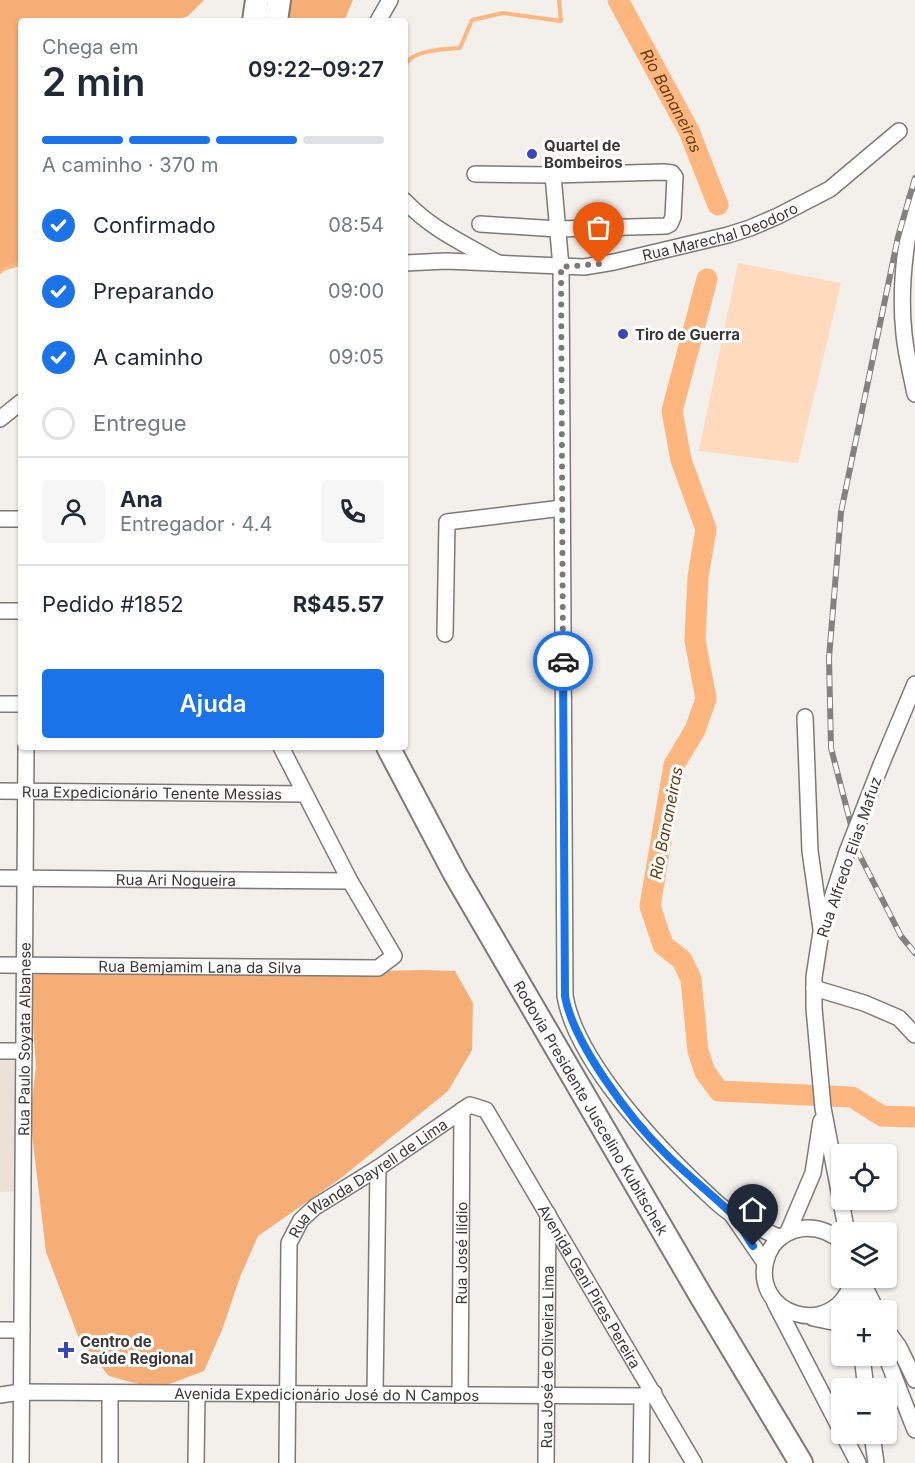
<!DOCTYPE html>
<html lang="pt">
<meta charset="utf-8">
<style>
:root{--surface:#fff;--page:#f6f6f7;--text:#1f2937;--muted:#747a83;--line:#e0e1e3;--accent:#1a73e8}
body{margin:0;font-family:Inter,sans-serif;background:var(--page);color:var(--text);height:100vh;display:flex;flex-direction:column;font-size:22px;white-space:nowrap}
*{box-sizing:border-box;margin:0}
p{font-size:20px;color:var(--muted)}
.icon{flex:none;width:33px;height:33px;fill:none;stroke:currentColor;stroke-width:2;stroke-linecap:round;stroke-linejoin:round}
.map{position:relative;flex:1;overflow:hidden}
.details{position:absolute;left:18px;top:18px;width:390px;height:732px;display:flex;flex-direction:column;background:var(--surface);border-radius:6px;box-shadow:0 2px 4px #0004}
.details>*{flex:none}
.controls{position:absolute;left:831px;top:1144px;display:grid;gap:12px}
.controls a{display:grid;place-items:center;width:66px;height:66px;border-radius:6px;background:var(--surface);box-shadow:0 2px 4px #0004;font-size:30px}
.pin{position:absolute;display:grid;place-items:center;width:51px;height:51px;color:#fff;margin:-62px -26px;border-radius:50% 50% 50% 0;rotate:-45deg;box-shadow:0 0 6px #0007}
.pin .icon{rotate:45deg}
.courier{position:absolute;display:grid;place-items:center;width:60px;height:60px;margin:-30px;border:4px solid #1a73e8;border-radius:50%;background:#fff;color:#222;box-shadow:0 2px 8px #0007}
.headline em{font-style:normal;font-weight:600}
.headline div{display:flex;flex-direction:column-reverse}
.headline{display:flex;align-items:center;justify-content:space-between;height:102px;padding:0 24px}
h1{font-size:39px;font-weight:600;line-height:45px}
.bar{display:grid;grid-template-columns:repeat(4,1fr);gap:9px 6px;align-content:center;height:72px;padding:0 24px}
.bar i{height:8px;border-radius:4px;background:var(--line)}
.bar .on{background:var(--accent)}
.bar p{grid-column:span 4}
.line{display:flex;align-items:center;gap:15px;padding:0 24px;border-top:2px solid var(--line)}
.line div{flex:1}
.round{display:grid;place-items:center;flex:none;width:63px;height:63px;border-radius:6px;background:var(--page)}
ol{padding:0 24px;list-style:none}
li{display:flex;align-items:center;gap:18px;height:66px}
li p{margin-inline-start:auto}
li .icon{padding:6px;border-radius:50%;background:var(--accent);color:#fff;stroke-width:4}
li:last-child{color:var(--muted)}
li i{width:33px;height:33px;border:3px solid var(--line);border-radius:50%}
.button{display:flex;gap:12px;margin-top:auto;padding:12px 24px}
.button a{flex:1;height:69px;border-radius:6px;background:var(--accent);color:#fff;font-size:24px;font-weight:600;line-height:69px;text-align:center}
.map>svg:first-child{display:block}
.built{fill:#ece1d8}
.green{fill:#ffdabd}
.forest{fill:#f4ae76}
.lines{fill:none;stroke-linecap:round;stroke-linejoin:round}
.stream{stroke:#fdb67e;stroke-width:4}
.river{stroke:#fdb67e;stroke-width:21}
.minor-casing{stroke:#7d7976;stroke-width:18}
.highway-casing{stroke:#7d7976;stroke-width:26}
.minor{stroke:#fff;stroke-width:15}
.highway{stroke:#fff;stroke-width:22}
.rail-casing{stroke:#84827f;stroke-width:6}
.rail{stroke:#fff;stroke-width:4;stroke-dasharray:11;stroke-linecap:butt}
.minor-bridge-casing{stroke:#7d7976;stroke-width:18;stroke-linecap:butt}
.minor-bridge{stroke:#fff;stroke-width:15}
.done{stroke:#7b7876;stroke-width:6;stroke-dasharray:0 10.8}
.route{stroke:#1a73e8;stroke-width:8}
.poi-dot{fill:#3848bb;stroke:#fff;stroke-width:2}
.labels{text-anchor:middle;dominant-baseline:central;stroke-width:6;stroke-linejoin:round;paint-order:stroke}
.poi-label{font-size:15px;font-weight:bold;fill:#3a3837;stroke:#fff;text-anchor:start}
.street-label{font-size:15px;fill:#3a3837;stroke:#fff}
.water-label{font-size:16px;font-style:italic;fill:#693c11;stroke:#fff}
</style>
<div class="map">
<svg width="915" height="1463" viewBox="0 0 915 1463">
<rect width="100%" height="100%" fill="#f3efeb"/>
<path class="built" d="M 0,1057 L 18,1057 L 19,1191 L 0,1192 Z"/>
<path class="green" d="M 738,263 L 841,283 L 798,463 L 699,451 Z"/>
<g class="forest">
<path d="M 0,0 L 204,0 L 188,16 L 172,21 L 21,21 L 21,266 L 0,270 Z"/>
<path d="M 283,0 L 353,0 L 344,21 L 282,21 Z"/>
<path d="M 73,970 L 220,974 L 425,970 L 455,971 L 473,1003 L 472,1050 L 448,1091 L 341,1178 L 258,1236 L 240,1277 L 222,1330 L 204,1371 L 156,1389 L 109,1376 L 80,1341 L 46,1252 L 30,1117 L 36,1066 L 29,975 Z"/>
</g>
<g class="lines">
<g class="stream">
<path d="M 405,70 C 406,67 406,63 408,61 C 416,50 448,49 460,48 L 472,20 L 503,13 L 561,21 L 559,0"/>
<path d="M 0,272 L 3,269 L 21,263"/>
</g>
<g class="river">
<path id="s1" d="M 618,0 L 689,131 L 718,205"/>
<path d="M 707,279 L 672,411 L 681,460 L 706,529 L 698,577 L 695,640 L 706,699 L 695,730 L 674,765 L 650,906 L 663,945 L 682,960 L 691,979 L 698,1051 L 705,1072 L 719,1091 L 852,1097 L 882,1116 L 915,1117"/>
</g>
<defs>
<g id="minor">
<path d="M 378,21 L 390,0"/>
<path d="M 475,174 L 553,175 L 664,172 L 672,173 L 675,177 L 673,217 L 670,224 L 666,226 L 558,229 L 480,224"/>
<path d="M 553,175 L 561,267 L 565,996 C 576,1060 653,1142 699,1186 C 709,1195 719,1206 730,1213 C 746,1223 764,1230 780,1238"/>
<path d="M 915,199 C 905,243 899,288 904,334 C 906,354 911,374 915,394"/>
<path d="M 405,201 C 431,229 465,244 498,263"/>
<path id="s2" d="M 405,263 L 446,261 L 584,267 L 614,262 L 728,235 L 750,228 L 778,216 L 830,189 L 899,131"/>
<path d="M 0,419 L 21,402"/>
<path d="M 0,519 L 21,519"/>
<path d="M 0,611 L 21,611"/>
<path d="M 445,634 L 447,522 L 562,508"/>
<path d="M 0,704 L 21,704"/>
<path d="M 805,717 L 810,851 L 821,929"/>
<path d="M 881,765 L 915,684"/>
<path id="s3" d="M 0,791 L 304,794"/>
<path id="s4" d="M 0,878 L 350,881"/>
<path id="s5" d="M 0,965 L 378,968 L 394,956 L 350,881 L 281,747"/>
<path d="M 814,988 L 864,1003 L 899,1018 L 915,1035"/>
<path d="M 0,1051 L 24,1051"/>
<path d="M 732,1215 L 765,1263"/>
<path d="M 788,1232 L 813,1173 L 821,1121"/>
<path d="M 847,1233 L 823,1108 L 814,1008 L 814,977 L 821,932 L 847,852"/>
<path d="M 842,1242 C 828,1230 813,1225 795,1230 C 783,1234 773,1242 768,1254 C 745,1315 837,1344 853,1278"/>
<path d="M 860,1278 L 877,1311"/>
<path d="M 854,1281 L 858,1311"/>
<path d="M 775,1303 L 842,1432"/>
<path d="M 813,1318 L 842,1324"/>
<path d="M 886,1329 L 899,1347 L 915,1380"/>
<path d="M 0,1330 L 22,1330"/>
<path d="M 862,1356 L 866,1389"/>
<path d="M 886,1356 L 915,1430"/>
<path d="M 110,1393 L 110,1463"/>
<path d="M 375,1394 L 378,1168"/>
<path id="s6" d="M 0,1395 L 21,1392 L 642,1396 L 654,1393"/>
<path id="s7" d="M 460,1395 L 462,1110"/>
<path d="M 843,1434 L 858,1463"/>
<path d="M 872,1434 L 876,1463"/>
<path id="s8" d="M 21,1463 L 26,747"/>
<path d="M 196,1463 L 197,1393"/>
<path id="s9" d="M 287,1463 L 289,1243 L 301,1220 L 315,1207 L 378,1168 L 470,1105 L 486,1110 L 694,1463"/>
<path id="s10" d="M 546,1463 L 548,1214"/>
<path d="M 641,1463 L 642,1396"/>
</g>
<g id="highway">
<path d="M 254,21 L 257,0"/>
<path d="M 276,21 L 279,0"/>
<path id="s11" d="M 388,747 L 455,874 L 701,1296 L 801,1463"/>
</g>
</defs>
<use href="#minor" class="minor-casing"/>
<use href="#highway" class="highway-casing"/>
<use href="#minor" class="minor"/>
<use href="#highway" class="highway"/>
<defs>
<path id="rail" d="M 915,178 L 898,237 L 841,512 L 829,658 L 831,748 L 858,852 L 901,936 L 915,953"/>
</defs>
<use href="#rail" class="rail-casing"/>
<use href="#rail" class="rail"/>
<defs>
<path id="minor-bridge" d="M 847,852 L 881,765"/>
</defs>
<use href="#minor-bridge" class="minor-bridge-casing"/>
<use href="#minor-bridge" class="minor-bridge"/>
</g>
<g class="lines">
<path class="done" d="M 563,661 L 561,267 L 599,264"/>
<path class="route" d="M 563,661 L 565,996 C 573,1043 631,1120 665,1153 C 686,1174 709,1192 730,1212 C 739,1222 746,1236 753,1246"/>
</g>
<g class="poi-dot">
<circle cx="532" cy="154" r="6"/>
<circle cx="623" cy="334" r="6"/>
<path d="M63 1341h6v6h6v6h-6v6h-6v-6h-6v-6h6z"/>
</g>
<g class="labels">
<g class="poi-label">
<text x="544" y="145">Quartel de<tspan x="544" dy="17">Bombeiros</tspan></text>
<text x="635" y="334">Tiro de Guerra</text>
<text x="80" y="1341">Centro de<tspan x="80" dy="17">Saúde Regional</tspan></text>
</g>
<g class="street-label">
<text stroke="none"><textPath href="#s2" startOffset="320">Rua Marechal Deodoro</textPath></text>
<text stroke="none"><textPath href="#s3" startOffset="152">Rua Expedicionário Tenente Messias</textPath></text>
<text transform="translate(849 857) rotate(-71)">Rua Alfredo Elias Mafuz</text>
<text stroke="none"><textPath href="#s4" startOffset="176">Rua Ari Nogueira</textPath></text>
<text stroke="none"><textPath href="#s5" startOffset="200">Rua Bemjamim Lana da Silva</textPath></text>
<text stroke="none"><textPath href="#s8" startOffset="424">Rua Paulo Soyata Albanese</textPath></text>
<text stroke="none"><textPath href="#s11" startOffset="414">Rodovia Presidente Juscelino Kubitschek</textPath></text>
<text stroke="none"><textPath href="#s9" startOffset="324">Rua Wanda Dayrell de Lima</textPath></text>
<text stroke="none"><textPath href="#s7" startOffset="142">Rua José Ilídio</textPath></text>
<text stroke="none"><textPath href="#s9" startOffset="672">Avenida Geni Pires Pereira</textPath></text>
<text stroke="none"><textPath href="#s10" startOffset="106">Rua José de Oliveira Lima</textPath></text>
<text stroke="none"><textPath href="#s6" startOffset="327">Avenida Expedicionário José do N Campos</textPath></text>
</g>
<g class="water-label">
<text stroke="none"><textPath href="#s1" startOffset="114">Rio Bananeiras</textPath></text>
<text transform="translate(666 823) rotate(-79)">Rio Bananeiras</text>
</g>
</g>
</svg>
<div class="controls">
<a><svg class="icon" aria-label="locate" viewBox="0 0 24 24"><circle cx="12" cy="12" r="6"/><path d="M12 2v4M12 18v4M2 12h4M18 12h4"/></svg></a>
<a><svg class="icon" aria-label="layers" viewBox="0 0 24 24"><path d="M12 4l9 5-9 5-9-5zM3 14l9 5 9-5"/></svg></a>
<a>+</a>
<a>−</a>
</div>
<div class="pin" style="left:599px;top:264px;background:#ea580c"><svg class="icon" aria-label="bag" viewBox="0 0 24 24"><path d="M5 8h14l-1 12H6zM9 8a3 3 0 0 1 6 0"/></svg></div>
<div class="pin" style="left:753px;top:1246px;background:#1f2937"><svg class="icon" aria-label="home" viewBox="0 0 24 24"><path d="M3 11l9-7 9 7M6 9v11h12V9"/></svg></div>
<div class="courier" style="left:563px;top:661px"><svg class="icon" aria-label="car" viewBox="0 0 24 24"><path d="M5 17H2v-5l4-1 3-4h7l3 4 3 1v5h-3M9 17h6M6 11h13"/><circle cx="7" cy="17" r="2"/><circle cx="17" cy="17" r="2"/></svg></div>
<section class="details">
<div class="headline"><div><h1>2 min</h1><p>Chega em</p></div><em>09:22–09:27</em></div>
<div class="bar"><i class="on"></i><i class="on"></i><i class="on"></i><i></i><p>A caminho · 370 m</p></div>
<ol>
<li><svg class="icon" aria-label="check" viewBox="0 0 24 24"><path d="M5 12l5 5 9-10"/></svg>Confirmado<p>08:54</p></li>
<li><svg class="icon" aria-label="check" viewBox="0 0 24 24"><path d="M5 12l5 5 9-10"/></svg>Preparando<p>09:00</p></li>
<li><svg class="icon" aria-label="check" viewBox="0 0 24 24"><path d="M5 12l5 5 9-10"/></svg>A caminho<p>09:05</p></li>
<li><i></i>Entregue</li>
</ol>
<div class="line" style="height:108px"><a class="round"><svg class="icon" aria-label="person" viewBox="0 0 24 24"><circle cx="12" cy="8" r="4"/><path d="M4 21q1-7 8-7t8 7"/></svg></a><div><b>Ana</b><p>Entregador · 4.4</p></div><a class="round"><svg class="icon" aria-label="phone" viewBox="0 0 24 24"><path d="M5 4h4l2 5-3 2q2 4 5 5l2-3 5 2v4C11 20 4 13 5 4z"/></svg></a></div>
<div class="line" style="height:78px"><div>Pedido #1852</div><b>R$45.57</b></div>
<div class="button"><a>Ajuda</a></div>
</section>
</div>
